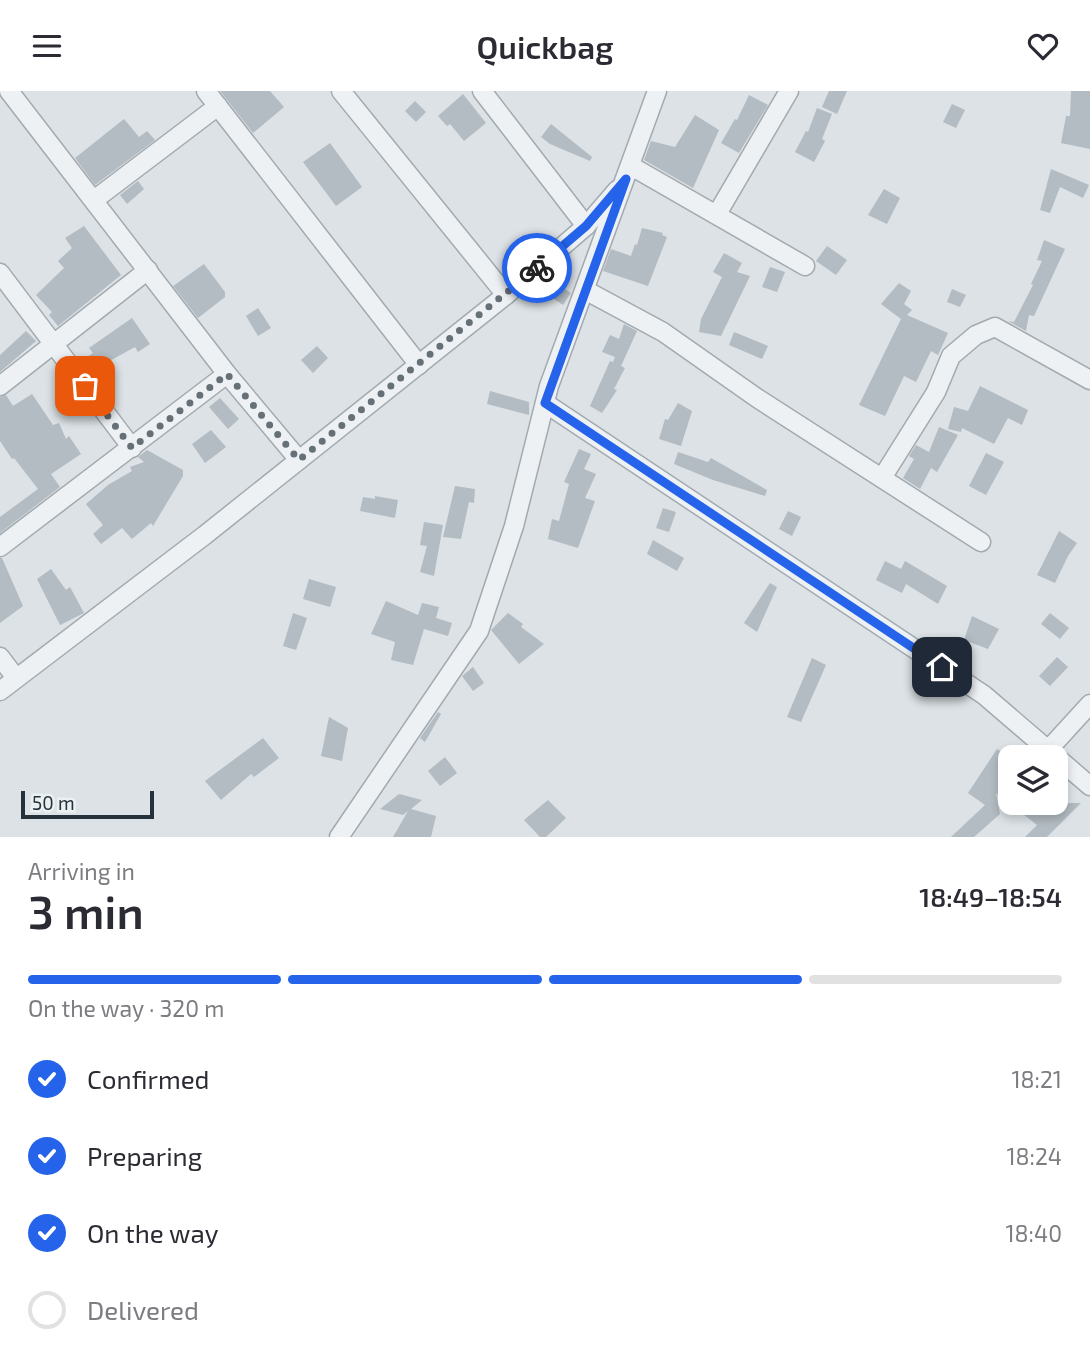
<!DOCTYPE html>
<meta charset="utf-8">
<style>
:root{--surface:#fff;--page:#f7f7f7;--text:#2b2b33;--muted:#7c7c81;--line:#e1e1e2;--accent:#2563eb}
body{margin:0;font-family:"Exo 2",sans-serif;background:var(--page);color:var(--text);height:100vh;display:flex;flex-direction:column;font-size:26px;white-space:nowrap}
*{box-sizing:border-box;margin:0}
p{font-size:23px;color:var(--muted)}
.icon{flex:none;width:38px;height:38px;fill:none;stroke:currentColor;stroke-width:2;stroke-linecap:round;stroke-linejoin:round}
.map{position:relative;height:746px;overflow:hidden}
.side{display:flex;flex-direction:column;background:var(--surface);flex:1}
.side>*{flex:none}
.tools{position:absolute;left:998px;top:654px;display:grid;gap:14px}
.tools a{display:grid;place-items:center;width:70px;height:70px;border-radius:14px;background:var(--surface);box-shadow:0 4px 10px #0003;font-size:35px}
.scale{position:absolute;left:21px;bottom:18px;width:133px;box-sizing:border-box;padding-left:7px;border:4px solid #26323b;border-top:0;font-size:19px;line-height:24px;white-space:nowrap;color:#26323b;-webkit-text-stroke:5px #ebf0f3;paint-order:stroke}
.pin{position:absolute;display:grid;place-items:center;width:60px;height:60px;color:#fff;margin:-30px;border-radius:14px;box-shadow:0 4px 10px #0006}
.courier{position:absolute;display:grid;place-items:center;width:70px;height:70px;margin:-35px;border:5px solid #2563eb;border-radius:50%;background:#fff;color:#222;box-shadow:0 2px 9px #0007}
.head em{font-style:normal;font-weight:600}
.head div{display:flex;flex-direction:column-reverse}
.head{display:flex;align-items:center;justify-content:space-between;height:119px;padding:0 28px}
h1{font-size:46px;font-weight:600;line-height:52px}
.bar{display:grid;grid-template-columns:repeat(4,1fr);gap:10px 7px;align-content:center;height:84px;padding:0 28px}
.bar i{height:9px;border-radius:5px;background:var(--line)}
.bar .active{background:var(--accent)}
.bar p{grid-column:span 4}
ol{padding:0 28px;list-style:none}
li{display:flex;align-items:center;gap:21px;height:77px}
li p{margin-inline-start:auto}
li .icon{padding:7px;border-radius:50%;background:var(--accent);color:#fff;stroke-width:4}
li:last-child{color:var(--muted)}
li i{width:38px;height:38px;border:4px solid var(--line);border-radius:50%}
header{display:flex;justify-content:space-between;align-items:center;height:91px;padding:0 28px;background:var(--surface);font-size:32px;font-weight:600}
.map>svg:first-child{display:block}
.building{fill:#b3bcc2}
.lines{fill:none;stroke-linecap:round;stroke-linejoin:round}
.minor-casing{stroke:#a2aaaf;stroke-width:21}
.minor{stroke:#eef1f4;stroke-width:18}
.done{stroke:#667077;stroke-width:7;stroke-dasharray:0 12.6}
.route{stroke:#2563eb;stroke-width:9}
</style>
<header><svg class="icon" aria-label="menu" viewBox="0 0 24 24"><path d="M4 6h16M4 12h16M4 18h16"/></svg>Quickbag<svg class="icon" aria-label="heart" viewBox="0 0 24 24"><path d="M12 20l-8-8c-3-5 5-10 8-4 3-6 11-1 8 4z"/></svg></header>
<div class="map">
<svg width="1090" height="746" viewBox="0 0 1090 746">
<rect width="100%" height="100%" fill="#dce2e6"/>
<g class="building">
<path d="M 220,0 L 270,0 L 284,16 L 253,42 Z"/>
<path d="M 829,0 L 847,0 L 837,23 L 822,16 Z"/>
<path d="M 1071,0 L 1090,0 L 1090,58 L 1061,52 L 1066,25 L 1070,25 Z"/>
<path d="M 463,3 L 486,32 L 464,50 L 450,33 L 447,35 L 438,25 Z"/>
<path d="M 749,4 L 768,14 L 739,62 L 721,52 L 735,28 L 737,29 Z"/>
<path d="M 415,10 L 426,21 L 416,31 L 405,20 Z"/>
<path d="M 952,13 L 965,19 L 956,37 L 943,31 Z"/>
<path d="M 817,17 L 832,23 L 822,48 L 825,50 L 814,71 L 795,61 L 806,40 L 808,41 Z"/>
<path d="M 695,24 L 719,39 L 693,97 L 644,69 L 651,50 L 675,56 Z"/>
<path d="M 124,28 L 139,46 L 147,40 L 155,49 L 95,94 L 75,67 Z"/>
<path d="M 551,33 L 592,66 L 590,70 L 550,53 L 541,46 Z"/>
<path d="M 330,52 L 362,96 L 336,115 L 303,71 Z"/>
<path d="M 1051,78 L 1089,94 L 1083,107 L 1060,96 L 1050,122 L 1040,119 Z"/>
<path d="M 138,90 L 144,98 L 127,113 L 120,104 Z"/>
<path d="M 884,98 L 900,107 L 887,133 L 868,124 Z"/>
<path d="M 84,135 L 121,184 L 58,235 L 49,224 L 52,221 L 36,204 L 64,177 L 58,170 L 72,157 L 65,147 Z"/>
<path d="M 642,137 L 663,142 L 662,144 L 667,146 L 648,195 L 603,180 L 611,158 L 631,165 L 635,153 L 637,154 Z"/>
<path d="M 1044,149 L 1065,158 L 1034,225 L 1029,224 L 1026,240 L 1008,230 L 1014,231 L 1033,194 L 1031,193 L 1042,170 L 1037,169 Z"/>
<path d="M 827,155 L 847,169 L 836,184 L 816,170 Z"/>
<path d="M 724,162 L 742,172 L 737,181 L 750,185 L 721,245 L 699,241 L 701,228 L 722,186 L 713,181 Z"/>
<path d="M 204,173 L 225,201 L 225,206 L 198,227 L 173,195 Z"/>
<path d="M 770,176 L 785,181 L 777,201 L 762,196 Z"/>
<path d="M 548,187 L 571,202 L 563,214 L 540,199 Z"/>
<path d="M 899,192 L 911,200 L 904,213 L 912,219 L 907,224 L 948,242 L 938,264 L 931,260 L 916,291 L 904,285 L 885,325 L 859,314 L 901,228 L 881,213 Z"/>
<path d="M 952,198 L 966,204 L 960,216 L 947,211 Z"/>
<path d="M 258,217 L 271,237 L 258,245 L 246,225 Z"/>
<path d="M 132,227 L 150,253 L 138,261 L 135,256 L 93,279 L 84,268 L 93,262 L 89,257 Z"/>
<path d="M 624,233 L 637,240 L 621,275 L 625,277 L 614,298 L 617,299 L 602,322 L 590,315 L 610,270 L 613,271 L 615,266 L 602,261 L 610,244 L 619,248 Z"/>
<path d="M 26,240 L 36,250 L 0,281 L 0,264 Z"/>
<path d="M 734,241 L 768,255 L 762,268 L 729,254 Z"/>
<path d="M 317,255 L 328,267 L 313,282 L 301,269 Z"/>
<path d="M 980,295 L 1028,319 L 1022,334 L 1008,327 L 994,353 L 962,337 L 961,341 L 948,338 L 954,316 L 968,320 Z"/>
<path d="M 490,300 L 529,311 L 529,324 L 487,313 Z"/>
<path d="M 32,303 L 53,334 L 59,332 L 66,348 L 69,345 L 81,363 L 51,383 L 60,396 L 0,442 L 0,426 L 38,398 L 14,367 L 12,368 L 0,350 L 0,306 L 6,304 L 13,315 Z"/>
<path d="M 220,307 L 239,328 L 228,338 L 209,316 Z"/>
<path d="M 678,312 L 692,320 L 681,355 L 659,348 L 665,328 L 668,329 Z"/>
<path d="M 939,336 L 958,344 L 937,381 L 931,377 L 920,398 L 903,387 L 914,368 L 909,365 L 916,354 L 929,361 Z"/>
<path d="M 211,339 L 226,356 L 205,372 L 192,353 Z"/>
<path d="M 579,358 L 591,363 L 584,378 L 596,383 L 585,407 L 595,410 L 578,457 L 548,448 L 552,428 L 559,430 L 569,393 L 564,391 Z"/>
<path d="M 147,359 L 183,379 L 183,385 L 153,435 L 151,432 L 132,448 L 122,437 L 101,453 L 93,443 L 103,434 L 86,413 L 108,394 L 132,380 L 130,376 L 144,371 L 138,366 Z"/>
<path d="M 678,361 L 708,371 L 711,367 L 767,399 L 765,405 L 713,389 L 674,373 Z"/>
<path d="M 986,362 L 1004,371 L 986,404 L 969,395 Z"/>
<path d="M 455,395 L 475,398 L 474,412 L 469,411 L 461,448 L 443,446 Z"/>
<path d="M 375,405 L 398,409 L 395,427 L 360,420 L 363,406 L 375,408 Z"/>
<path d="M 663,417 L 676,421 L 669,441 L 656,437 Z"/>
<path d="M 788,420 L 801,426 L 792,445 L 779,438 Z"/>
<path d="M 424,431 L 443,434 L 434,485 L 420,481 L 427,455 L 420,454 Z"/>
<path d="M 1059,440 L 1077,452 L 1068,465 L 1055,492 L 1037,484 Z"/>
<path d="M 653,449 L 684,467 L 677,480 L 647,463 Z"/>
<path d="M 0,467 L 2,467 L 23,515 L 0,532 Z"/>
<path d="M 885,470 L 901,478 L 905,470 L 947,495 L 938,513 L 906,493 L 902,502 L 876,489 Z"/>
<path d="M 51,478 L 66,499 L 70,496 L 84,522 L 60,534 L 37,488 Z"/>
<path d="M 309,488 L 336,496 L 330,516 L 303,508 Z"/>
<path d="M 770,492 L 777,496 L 757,541 L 744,532 Z"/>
<path d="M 386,510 L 418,524 L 422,512 L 439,516 L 436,527 L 452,532 L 448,545 L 424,538 L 413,574 L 391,569 L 395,551 L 371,543 Z"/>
<path d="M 293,522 L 307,527 L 296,559 L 283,555 Z"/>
<path d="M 508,522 L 523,533 L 521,536 L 544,553 L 519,573 L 491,539 Z"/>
<path d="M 1050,522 L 1069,537 L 1060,548 L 1041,533 Z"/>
<path d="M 972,525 L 999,538 L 988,558 L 964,549 Z"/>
<path d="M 1057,566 L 1068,576 L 1050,595 L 1039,585 Z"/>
<path d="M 812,567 L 826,574 L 801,631 L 787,626 Z"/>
<path d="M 473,576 L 484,592 L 473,600 L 462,585 Z"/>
<path d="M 438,621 L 441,623 L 425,651 L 420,647 Z"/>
<path d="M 329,626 L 348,637 L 342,670 L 321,665 Z"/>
<path d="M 263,647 L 279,667 L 254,686 L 251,683 L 221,709 L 205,690 Z"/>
<path d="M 997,658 L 1010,666 L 1010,712 L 1081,712 L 1047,746 L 1025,746 L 1037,734 L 996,702 L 1000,723 L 974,746 L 951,746 L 985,714 L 968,702 Z"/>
<path d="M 445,666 L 457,682 L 440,695 L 428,680 Z"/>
<path d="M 399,703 L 422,709 L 411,718 L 436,725 L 431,746 L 393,746 L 408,720 L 403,724 L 380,718 Z"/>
<path d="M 548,709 L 566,727 L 546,746 L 540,746 L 524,729 Z"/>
</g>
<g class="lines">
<defs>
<g id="minor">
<path d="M 9,0 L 227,283 L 299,369"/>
<path d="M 206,0 L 419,274"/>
<path d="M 341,0 L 506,204"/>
<path d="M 482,0 L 586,135"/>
<path d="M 631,75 L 805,175"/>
<path d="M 94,109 L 218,15"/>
<path d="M 717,123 L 789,0"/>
<path d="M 0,182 L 132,357"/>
<path d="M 585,199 L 663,241 L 757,307 L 981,451"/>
<path d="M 0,295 L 148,179"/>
<path d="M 545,312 L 984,604 L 1090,695"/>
<path d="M 882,387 L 936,301 L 951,265 L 976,244 L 995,236 L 1090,289"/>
<path d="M 0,456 L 227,283"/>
<path d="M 0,566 L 16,587"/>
<path d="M 0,600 L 205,444 L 506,204 L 586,135 L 617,99"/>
<path d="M 1048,659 L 1090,613"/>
<path d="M 339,746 L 479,540 L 514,435 L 549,295 L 657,0"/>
</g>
</defs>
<use href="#minor" class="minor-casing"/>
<use href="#minor" class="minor"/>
</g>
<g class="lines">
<path class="done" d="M 85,295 L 132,357 L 227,283 L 299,369 L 537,177"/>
<path class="route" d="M 537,177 L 586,135 L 626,88 L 545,312 L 942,576"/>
</g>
</svg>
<div class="tools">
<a><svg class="icon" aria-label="layers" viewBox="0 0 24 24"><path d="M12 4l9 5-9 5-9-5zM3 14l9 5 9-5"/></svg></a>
</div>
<div class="scale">50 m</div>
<div class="pin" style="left:85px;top:295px;background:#ea580c"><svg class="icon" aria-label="bag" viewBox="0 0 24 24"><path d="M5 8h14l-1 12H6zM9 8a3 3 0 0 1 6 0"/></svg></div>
<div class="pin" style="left:942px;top:576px;background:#1f2937"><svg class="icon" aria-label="home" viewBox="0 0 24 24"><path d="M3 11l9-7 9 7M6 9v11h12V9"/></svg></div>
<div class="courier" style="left:537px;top:177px"><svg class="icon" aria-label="bike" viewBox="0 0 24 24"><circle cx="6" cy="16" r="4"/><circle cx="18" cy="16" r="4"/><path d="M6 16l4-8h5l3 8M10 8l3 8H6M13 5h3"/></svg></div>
</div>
<section class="side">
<div class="head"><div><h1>3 min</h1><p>Arriving in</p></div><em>18:49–18:54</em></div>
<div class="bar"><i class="active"></i><i class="active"></i><i class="active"></i><i></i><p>On the way · 320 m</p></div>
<ol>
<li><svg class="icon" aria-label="check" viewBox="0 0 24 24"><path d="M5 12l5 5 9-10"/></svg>Confirmed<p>18:21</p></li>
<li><svg class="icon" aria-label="check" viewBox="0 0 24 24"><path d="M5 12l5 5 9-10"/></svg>Preparing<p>18:24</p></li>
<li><svg class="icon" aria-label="check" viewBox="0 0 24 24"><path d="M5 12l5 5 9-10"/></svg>On the way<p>18:40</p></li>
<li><i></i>Delivered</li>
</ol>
</section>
